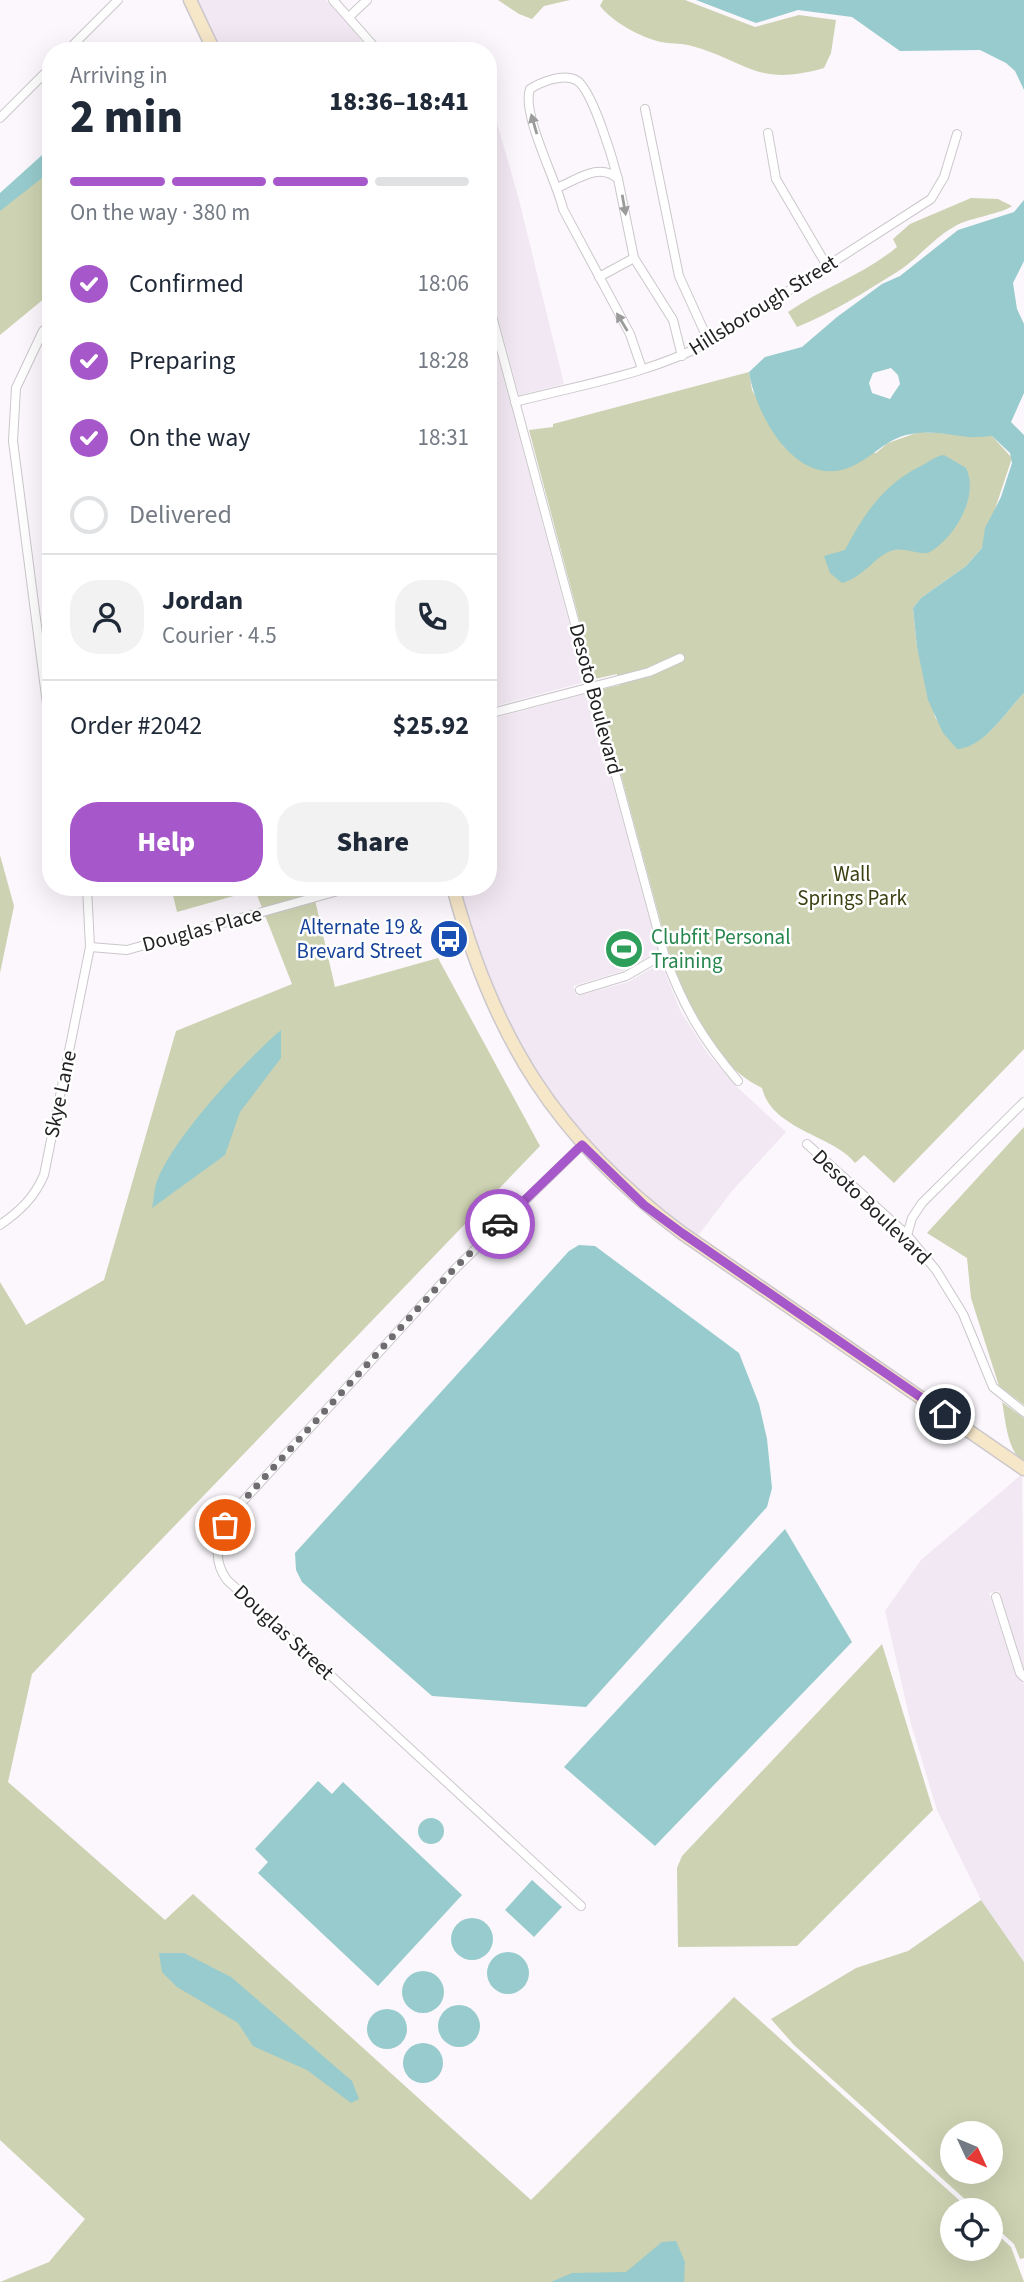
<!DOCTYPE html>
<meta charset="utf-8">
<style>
:root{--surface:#fff;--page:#f2f2f3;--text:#1f2937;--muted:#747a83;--line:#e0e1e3;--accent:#a657c9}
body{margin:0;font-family:"Source Sans 3",sans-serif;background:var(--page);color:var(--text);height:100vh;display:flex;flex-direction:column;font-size:26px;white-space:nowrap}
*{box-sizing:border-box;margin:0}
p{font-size:23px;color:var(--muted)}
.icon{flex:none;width:38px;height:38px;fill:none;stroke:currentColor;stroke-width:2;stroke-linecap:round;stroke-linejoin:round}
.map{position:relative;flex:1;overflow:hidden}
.details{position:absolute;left:42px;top:42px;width:455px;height:854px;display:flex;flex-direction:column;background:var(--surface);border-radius:28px;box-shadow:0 7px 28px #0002}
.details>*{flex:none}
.needle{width:46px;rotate:134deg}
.buttons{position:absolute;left:940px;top:2121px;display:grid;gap:14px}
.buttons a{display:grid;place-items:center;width:63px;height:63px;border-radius:50%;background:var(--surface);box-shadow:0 7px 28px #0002;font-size:35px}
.pin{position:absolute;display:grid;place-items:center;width:60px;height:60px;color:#fff;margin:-30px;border:4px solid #fff;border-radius:50%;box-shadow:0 2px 7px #0007}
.courier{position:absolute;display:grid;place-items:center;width:70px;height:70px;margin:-35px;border:5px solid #a657c9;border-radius:50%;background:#fff;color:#222;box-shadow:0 2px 9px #0007}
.headline em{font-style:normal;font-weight:800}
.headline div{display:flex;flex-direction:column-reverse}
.headline{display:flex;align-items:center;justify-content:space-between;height:119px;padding:0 28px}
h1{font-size:46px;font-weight:800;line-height:52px}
.bar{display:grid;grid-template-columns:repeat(4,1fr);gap:10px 7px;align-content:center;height:84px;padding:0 28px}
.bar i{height:9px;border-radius:5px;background:var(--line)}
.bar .active{background:var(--accent)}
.bar p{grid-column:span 4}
.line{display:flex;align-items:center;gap:18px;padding:0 28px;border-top:2px solid var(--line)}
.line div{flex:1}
.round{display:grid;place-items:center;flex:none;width:74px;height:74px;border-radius:28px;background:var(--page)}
ol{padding:0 28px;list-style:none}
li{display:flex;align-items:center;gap:21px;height:77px}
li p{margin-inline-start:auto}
li .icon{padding:7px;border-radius:50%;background:var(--accent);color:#fff;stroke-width:4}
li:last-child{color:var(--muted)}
li i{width:38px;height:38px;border:4px solid var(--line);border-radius:50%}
.button{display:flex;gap:14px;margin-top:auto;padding:14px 28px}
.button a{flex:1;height:80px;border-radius:28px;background:var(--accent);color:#fff;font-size:28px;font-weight:800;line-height:80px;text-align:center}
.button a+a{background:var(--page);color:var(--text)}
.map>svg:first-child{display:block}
.built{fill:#f2e8f3}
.green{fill:#cdd2b2;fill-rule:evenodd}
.water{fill:#97cbcd;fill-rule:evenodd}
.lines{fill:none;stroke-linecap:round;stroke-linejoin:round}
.street-casing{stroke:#cbc7cb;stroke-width:10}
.secondary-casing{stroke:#cbc7cb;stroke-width:15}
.street{stroke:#fff;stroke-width:8}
.secondary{stroke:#f7e7c9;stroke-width:12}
.oneway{fill:#9c9b9c}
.done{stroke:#6f6c6f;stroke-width:7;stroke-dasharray:0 12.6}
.route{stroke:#a657c9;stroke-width:9}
.labels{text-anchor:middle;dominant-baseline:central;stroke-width:5;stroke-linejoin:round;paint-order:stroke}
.street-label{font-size:21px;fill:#232123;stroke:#fff}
.park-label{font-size:21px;fill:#3d4112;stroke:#fff}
.transit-label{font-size:21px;fill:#164399;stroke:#fff;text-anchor:end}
.leisure-label{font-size:21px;fill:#27864d;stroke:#fff;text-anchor:start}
</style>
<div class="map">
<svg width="1024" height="2282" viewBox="0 0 1024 2282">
<rect width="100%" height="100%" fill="#fbf7fc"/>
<g class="built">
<path d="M 196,0 L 326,0 L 344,17 L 369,51 L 220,51 Z"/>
<path d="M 488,91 L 519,200 L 564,384 L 519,395 L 488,281 Z"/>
<path d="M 488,321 L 585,682 L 488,708 Z"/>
<path d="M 588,693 L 658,951 L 623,971 L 573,986 L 577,996 L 628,982 L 661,963 L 681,1012 L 708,1054 L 738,1088 L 786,1132 L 732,1191 L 697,1237 L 647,1201 L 586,1142 L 528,1062 L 487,982 L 458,887 L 488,887 L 488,720 Z"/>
<path d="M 1022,1474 L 1024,1669 L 999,1591 L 989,1593 L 1015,1674 L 1024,1684 L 1024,1962 L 981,1900 L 937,1810 L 911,1724 L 885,1611 L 921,1560 Z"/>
</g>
<g class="green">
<path d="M 498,0 L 570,0 L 544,6 L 532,19 L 519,14 Z"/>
<path d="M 603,0 L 685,0 L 755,27 L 799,15 L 836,20 L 831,53 L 824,68 C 755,88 747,60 688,45 C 679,43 670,44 661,42 C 640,37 614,23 600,6 Z"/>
<path d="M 51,159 L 51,293 L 0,335 L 0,201 Z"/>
<path d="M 971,198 L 998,199 L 1012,206 C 1004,213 970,218 957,225 C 934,237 918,259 897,272 C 863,293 834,312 797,327 L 788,312 C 824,287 863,275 897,247 L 893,239 L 910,224 Z"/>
<path d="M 749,372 L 752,390 L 784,447 L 876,453 L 888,443 L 919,432 L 992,436 L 1012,458 L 982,548 L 966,566 L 921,598 L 913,608 L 917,647 L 935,717 L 956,748 C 984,748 1006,711 1024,693 L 1024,1049 L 894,1183 L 864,1155 L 855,1163 C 835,1136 772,1130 762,1088 C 711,1063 686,1002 669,953 L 598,690 L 620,685 L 617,674 L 595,679 L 529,430 L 553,427 L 553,424 Z"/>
<path d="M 0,855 L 14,906 L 0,973 Z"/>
<path d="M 171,887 L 312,887 L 335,987 L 438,958 L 540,1146 L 32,1674 L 8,1782 L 165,1920 L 193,1894 L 531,2200 L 734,1997 L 970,2210 L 952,2210 L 952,2249 L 990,2249 L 991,2229 L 1011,2247 L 1024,2282 L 0,2282 L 49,2262 L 85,2219 L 0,2140 L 0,1282 L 26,1325 L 104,1280 L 176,1031 L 292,984 L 255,890 L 177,912 Z"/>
<path d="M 1024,1127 L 1024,1405 L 999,1386 L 971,1298 L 967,1258 L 927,1233 Z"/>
<path d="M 1002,1402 L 1024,1418 L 1024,1463 C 1007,1450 1006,1422 1002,1402 Z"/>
<path d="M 882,1644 L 933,1810 L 797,1946 L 678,1947 L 677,1868 L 682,1856 Z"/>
<path d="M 981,1900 L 1024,1962 L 1024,2258 L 1020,2259 L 1014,2244 L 991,2223 L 990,2210 L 977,2210 L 794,2045 L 771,2019 L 856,1968 L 908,1951 ZM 990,2133 L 990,2172 L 952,2172 L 952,2133 Z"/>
</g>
<g class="water">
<path d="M 696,0 L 1024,0 L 1024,90 L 1015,71 L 1006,63 L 980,50 L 900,51 L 852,17 L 798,10 L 756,23 Z"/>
<path d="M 51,147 L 51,171 L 0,211 L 0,193 Z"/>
<path d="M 1024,200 L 1024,261 L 1013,283 L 1017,309 L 1024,324 L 1024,393 L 1011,422 L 1024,435 L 1024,693 C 1006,711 984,748 957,749 L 943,733 L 928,700 L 917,647 L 913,608 L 921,598 L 966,566 L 982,548 L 985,528 L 1001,497 L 1012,463 L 1010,453 L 992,436 C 984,436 977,438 970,437 C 947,435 930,429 906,435 C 883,441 868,462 845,469 C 793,485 755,412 749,372 L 765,357 L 802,347 L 837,317 L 882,284 L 900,276 L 958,230 L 1014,212 ZM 891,368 L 898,375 L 900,384 L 890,399 L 872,393 L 869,383 L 873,373 Z"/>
<path d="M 944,455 L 966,468 C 980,497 953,540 928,553 C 917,554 904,548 894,550 C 876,554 866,576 842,583 L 830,573 L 824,556 L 845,550 C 864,513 885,483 923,465 C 930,461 936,456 944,455 Z"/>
<path d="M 281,1030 L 281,1058 L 240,1112 L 225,1155 L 152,1208 C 154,1200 154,1189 157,1181 C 174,1136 245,1061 281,1030 Z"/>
<path d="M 579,1245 L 595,1246 L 739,1353 L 759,1404 L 767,1439 L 772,1488 L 767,1507 L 586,1707 L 432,1696 L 302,1582 L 296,1570 L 295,1553 L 569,1251 Z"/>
<path d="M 785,1529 L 852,1642 L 655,1846 L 564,1767 Z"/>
<path d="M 318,1781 L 332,1794 L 343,1782 L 462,1895 L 378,1986 L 258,1873 L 268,1862 L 255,1849 Z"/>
<circle cx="431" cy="1831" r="13"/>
<path d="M 532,1880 L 562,1907 L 534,1937 L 505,1910 Z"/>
<circle cx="472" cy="1939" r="21"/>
<circle cx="508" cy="1973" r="21"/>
<path d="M 159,1953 L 184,1953 L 231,1977 L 352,2081 L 359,2099 L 351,2103 L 307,2070 L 253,2046 L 238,2023 L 177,1987 L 162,1972 Z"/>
<circle cx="423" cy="1992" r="21"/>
<circle cx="459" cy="2026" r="21"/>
<circle cx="387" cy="2029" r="20"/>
<circle cx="423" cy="2063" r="20"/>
<path d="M 676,2241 L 685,2262 L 684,2282 L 551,2282 L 572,2273 L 626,2272 L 662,2242 Z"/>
</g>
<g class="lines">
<defs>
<g id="street">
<path d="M 333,0 L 378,51"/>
<path d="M 350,16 L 367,0"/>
<path d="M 67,51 L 118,0"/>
<path d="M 645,109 L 679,276 L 709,342"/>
<path d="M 0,118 L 51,67"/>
<path d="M 768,133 L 776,179 L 827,266"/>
<path d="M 618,179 C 613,160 592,88 576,80 C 563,73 541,82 530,89 C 521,114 557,181 563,209 L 630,334 L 642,369"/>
<path d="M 559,187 C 578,179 600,162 618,179 L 634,258 L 673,320 L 682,356"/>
<path d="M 599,277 L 634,258"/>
<path d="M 488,301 L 664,954 C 683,1006 702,1039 738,1081"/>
<path d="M 51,323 L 43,331 L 16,388 L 13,441 L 51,735"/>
<path d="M 515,402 C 580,385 650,374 709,342 L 931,199 L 944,177 L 957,134"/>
<path d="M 488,714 L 649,672 L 680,658"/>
<path d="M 90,947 L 127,950 L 352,887"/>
<path d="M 580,990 L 626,976 L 664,954"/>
<path d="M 807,1144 L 907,1235 L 936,1270 L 963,1314 L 993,1387 L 1024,1412"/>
<path d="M 0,1225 C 20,1211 34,1198 44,1175 L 90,947 L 87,887"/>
<path d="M 907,1235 L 912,1218 L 922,1203 L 1024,1102"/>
<path d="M 996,1597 L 1020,1673 L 1024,1677"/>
<path d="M 581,1906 L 227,1580 C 206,1552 225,1524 244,1500 L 453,1271 L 582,1145"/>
</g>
<g id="secondary">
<path d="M 190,0 L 214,51"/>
<path d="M 453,887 C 493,1037 556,1139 682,1233 L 1024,1469"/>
</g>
</defs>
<use href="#street" class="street-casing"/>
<use href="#secondary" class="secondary-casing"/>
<use href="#street" class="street"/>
<use href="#secondary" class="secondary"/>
</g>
<defs><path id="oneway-solid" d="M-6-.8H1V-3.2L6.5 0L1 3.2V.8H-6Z" transform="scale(1.75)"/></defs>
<g class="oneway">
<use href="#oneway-solid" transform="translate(534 124) rotate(-106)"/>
<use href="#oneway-solid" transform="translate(624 205) rotate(80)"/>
<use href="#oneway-solid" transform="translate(622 322) rotate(-121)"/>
</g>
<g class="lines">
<path class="done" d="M 225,1525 L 244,1500 L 453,1270 L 500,1224"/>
<path class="route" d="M 500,1224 L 582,1145 L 644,1205 L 682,1233 L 945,1414"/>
</g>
<defs>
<symbol id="bus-disc" viewBox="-11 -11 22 22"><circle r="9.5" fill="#1a4fb4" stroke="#fff"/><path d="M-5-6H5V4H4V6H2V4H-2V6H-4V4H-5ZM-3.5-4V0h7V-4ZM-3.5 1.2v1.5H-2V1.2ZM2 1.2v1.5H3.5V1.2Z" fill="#fff"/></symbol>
<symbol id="stadium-disc" viewBox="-11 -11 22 22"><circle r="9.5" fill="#2e9e5b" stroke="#fff"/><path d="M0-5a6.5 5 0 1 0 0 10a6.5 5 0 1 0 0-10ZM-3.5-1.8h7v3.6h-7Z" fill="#fff"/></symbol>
</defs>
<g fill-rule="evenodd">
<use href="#bus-disc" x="427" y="917" width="44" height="44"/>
<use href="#stadium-disc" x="602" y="927" width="44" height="44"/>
</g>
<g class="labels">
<g class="street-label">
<text transform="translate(763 305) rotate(-32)">Hillsborough Street</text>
<text transform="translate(596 699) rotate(75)">Desoto Boulevard</text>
<text transform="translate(202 929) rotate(-15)">Douglas Place</text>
<text transform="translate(60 1094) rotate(-78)">Skye Lane</text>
<text transform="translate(872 1207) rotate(44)">Desoto Boulevard</text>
<text transform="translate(284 1632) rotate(43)">Douglas Street</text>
</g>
<g class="park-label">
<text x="852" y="874">Wall<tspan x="852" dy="24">Springs Park</tspan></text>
</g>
<g class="transit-label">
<text x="422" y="927">Alternate 19 &amp;<tspan x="422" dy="24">Brevard Street</tspan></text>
</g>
<g class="leisure-label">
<text x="651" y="937">Clubfit Personal<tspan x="651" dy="24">Training</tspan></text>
</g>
</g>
</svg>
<div class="buttons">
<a><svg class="needle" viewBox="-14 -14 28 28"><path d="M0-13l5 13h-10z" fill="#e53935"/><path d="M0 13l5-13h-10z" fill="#747a83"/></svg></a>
<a><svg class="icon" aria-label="locate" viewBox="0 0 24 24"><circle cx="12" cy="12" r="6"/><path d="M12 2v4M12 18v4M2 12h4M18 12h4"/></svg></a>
</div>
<div class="pin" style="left:225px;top:1525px;background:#ea580c"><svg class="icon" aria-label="bag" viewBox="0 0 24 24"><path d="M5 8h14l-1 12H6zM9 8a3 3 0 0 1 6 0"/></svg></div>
<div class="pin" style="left:945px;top:1414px;background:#1f2937"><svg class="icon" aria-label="home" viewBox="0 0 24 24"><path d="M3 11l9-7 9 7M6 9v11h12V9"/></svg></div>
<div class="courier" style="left:500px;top:1224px"><svg class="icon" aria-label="car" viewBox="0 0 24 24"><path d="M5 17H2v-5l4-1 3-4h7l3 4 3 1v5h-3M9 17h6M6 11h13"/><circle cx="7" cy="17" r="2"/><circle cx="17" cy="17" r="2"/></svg></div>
<section class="details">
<div class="headline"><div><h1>2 min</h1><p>Arriving in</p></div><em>18:36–18:41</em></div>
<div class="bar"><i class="active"></i><i class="active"></i><i class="active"></i><i></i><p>On the way · 380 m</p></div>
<ol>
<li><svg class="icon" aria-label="check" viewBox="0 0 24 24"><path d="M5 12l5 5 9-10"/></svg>Confirmed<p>18:06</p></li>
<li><svg class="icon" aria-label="check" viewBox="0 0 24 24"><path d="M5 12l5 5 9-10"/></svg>Preparing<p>18:28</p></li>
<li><svg class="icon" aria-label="check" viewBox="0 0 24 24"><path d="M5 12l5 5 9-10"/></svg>On the way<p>18:31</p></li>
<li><i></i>Delivered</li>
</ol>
<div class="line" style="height:126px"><a class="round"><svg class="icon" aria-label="person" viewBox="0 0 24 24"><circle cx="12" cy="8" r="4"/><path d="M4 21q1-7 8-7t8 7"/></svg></a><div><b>Jordan</b><p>Courier · 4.5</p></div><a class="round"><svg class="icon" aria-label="phone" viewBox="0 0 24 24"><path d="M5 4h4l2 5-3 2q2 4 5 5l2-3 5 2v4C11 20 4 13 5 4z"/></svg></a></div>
<div class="line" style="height:91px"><div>Order #2042</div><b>$25.92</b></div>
<div class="button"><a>Help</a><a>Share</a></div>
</section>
</div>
